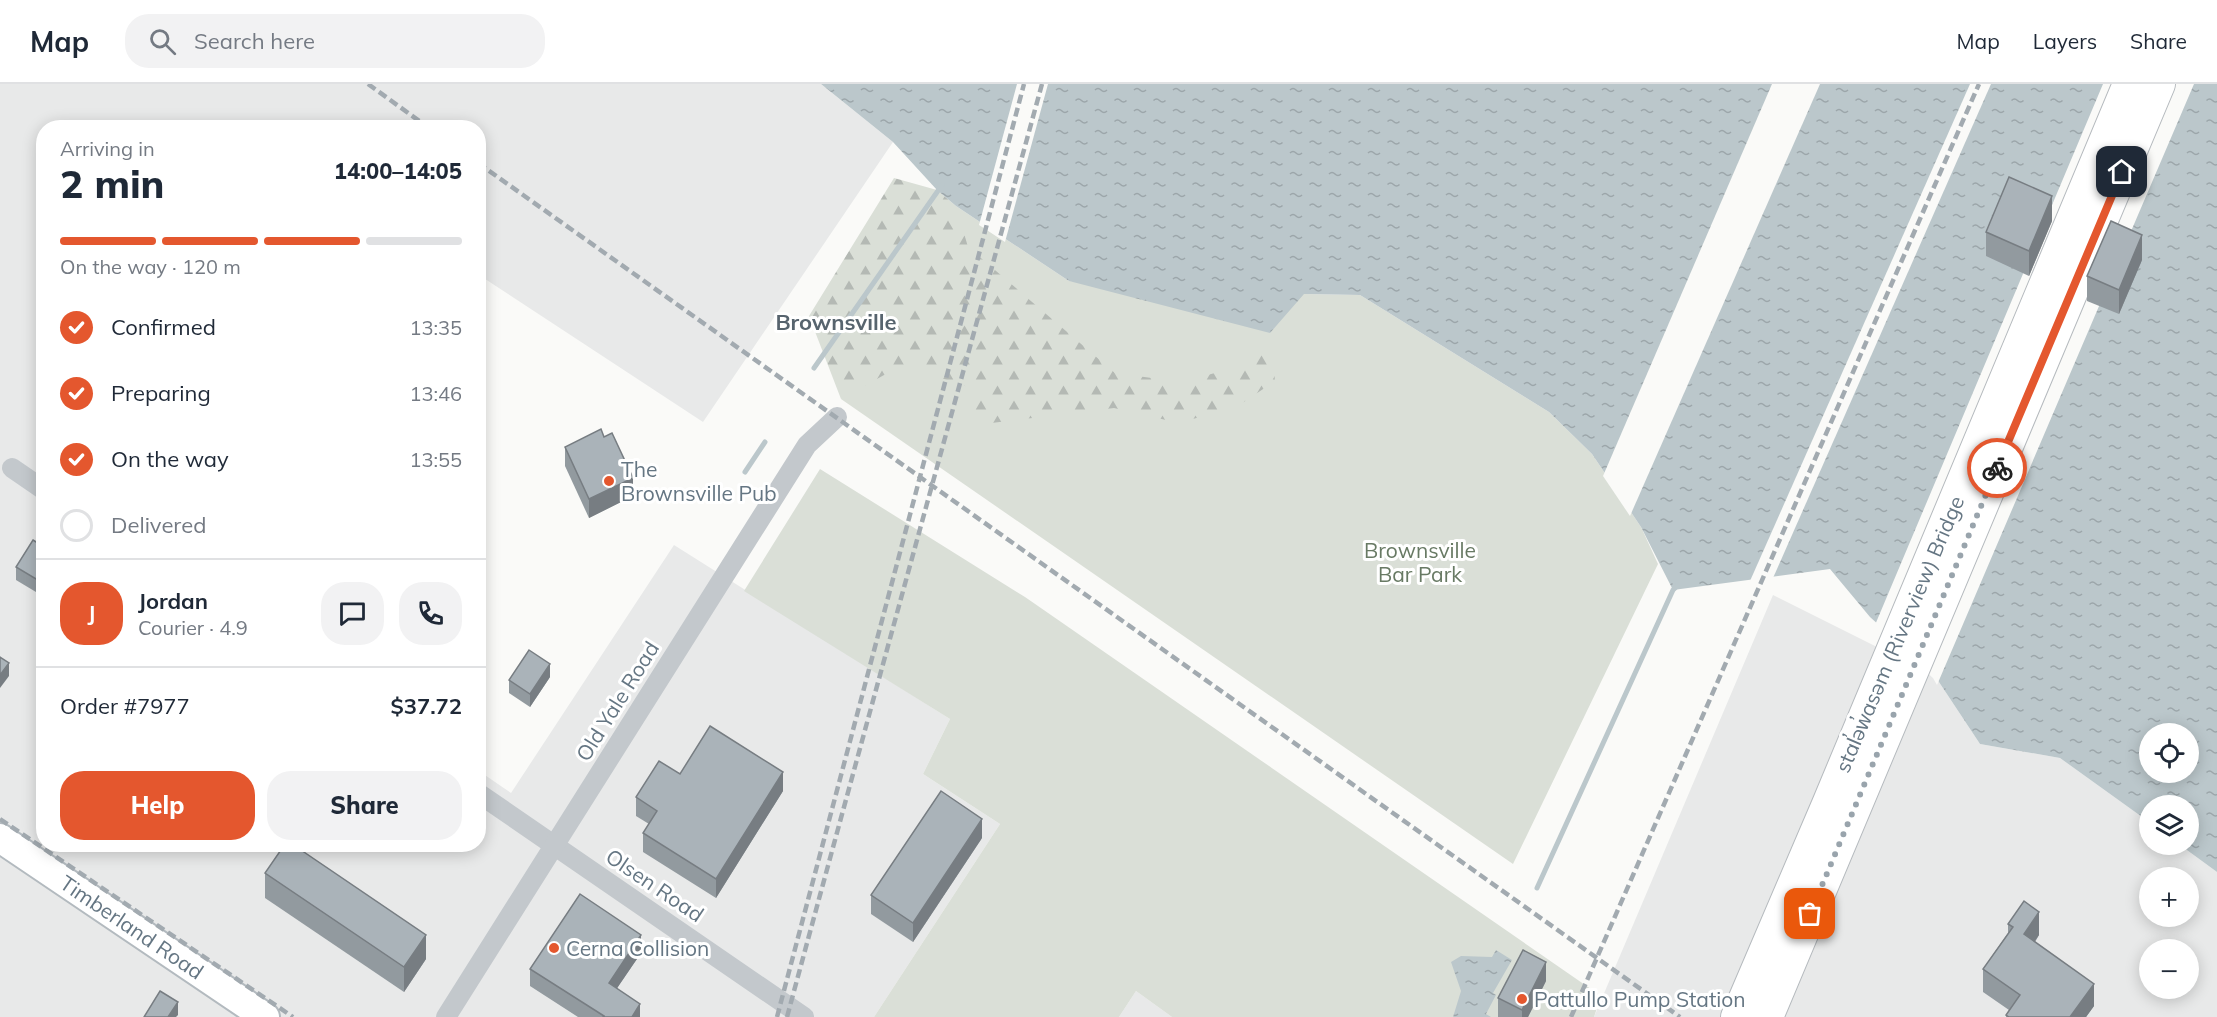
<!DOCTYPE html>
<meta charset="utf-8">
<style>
:root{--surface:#fff;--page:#f2f2f3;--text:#1f2937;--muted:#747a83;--line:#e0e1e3;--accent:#e4572e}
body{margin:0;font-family:Mulish,sans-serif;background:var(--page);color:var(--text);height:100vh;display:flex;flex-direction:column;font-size:22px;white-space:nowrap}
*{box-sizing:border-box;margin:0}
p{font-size:20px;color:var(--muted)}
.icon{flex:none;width:33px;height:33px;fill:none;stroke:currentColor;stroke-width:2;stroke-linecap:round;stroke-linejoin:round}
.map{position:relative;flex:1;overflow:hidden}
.panel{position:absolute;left:36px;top:36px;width:450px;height:732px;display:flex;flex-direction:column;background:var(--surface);border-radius:24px;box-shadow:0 3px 15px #0003}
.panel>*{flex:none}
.tools{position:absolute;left:2139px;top:639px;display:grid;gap:12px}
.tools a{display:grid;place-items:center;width:60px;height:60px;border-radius:50%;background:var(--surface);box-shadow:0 3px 15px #0003;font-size:30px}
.pin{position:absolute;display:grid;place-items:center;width:51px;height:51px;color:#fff;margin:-26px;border-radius:12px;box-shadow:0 3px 9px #0006}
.courier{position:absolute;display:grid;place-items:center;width:60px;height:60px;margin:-30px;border:4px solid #e4572e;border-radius:50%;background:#fff;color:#222;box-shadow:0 2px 8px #0007}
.overview em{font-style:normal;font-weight:800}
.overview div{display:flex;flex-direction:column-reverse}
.overview{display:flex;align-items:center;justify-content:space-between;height:102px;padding:0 24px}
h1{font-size:39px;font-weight:800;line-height:45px}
.bar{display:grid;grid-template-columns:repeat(4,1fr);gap:9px 6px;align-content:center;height:72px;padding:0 24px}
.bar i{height:8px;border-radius:4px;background:var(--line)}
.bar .current{background:var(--accent)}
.bar p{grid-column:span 4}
.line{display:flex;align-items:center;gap:15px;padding:0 24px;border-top:2px solid var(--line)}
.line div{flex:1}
.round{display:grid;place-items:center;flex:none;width:63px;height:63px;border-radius:24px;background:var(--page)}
ol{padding:0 24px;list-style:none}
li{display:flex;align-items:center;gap:18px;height:66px}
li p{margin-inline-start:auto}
li .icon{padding:6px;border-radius:50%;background:var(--accent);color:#fff;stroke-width:4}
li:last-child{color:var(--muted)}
li i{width:33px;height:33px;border:3px solid var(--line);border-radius:50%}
.action{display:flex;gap:12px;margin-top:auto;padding:12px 24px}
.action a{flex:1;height:69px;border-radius:24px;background:var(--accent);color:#fff;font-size:24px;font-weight:800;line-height:69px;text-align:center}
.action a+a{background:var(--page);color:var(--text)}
header{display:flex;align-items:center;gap:36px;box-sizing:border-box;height:84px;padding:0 30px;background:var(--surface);border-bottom:2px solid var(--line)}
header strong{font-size:28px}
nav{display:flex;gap:33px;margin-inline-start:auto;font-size:21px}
.search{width:420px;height:54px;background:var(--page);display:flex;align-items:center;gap:15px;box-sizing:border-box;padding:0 21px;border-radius:24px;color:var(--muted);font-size:22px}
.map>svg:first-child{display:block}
.built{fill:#e8e9e9;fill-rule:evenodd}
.green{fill:#dadfd7}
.forest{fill:url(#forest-firs)}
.water{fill:url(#water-ripples);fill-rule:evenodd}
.pier{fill:#fafaf8}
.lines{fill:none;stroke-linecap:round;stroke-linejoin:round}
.stream{stroke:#bbc7cb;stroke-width:5}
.secondary-casing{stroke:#b3babf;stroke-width:32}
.primary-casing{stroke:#b5babe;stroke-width:34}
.street{stroke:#c3c8cc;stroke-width:20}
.secondary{stroke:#fff;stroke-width:28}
.primary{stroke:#fff;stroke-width:32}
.rail{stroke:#a2aab0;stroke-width:4.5;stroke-dasharray:9 4.5;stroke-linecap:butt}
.wall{fill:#929a9f}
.shaded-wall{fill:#777d82}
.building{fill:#aab3b9;stroke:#777d82;stroke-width:1.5}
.done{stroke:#99a4ac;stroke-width:6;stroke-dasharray:0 10.8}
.route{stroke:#e4572e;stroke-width:8}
.poi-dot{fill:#e4572e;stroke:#fff;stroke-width:2}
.labels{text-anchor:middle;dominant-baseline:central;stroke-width:6;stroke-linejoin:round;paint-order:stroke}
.poi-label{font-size:21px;fill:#657683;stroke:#fff;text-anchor:start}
.park-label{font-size:21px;fill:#687a64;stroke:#fff}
.street-label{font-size:21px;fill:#657683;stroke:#fff}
.neighbourhood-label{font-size:22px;font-weight:bold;fill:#57646e;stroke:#fff}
</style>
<header>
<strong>Map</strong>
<div class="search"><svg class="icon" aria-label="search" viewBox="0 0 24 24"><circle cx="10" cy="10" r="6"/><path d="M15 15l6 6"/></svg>Search here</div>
<nav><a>Map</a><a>Layers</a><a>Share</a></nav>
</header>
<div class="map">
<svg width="2217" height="933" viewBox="0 0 2217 933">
<defs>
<pattern id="forest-firs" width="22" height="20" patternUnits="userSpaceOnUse" patternTransform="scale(1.5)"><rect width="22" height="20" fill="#dadfd7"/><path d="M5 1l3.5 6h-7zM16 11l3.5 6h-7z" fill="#b4b9b4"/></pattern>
<pattern id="water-ripples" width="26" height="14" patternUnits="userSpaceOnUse" patternTransform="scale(1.5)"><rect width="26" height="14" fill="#bbc7cb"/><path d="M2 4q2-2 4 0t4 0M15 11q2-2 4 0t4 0" fill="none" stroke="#9ca6aa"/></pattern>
</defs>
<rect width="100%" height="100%" fill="#fafaf8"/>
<g class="built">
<path d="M 0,0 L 821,0 L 893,58 L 703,338 L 479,191 L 478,44 L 44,44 L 44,760 L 478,760 L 479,687 L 511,709 L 674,461 L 950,635 L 923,690 L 1000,740 L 874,933 L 0,933 Z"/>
<path d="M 1773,511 L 1935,592 L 1980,660 L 2060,674 L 2149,738 L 2150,760 L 2180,761 L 2217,788 L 2217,933 L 1594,933 ZM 2150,794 L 2188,794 L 2188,832 L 2150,832 ZM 2150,866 L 2188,866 L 2188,904 L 2150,904 Z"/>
<path d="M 1136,907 L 1172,933 L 1119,933 Z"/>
</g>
<g class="green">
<path d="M 956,122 L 1069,197 L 1304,210 L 1360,211 L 1549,328 L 1592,370 L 1641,443 L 1658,480 L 1513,780 L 841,315 Z"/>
<path d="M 820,385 L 1025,513 L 1601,912 L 1594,933 L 1172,933 L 1136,907 L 1119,933 L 874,933 L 1000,740 L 923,690 L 950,635 L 744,507 Z"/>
</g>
<path class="forest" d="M 894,94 L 937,106 L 956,122 L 968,163 L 1115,289 L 1181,298 L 1230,285 L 1270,249 L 1275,297 L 1238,322 L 1179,339 L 1114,324 L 975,341 L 974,305 L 902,281 L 841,315 L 809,232 Z"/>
<g class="water">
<path d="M 821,0 L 2217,0 L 2217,788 L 2180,761 L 2188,760 L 2188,722 L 2150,722 L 2149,738 L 2060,674 L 1980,660 L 1935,592 L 1870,533 L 1830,485 L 1673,506 L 1641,443 L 1592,370 L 1549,328 L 1360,211 L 1304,210 L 1270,249 L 1069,197 L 956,122 L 937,106 L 893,58 ZM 2150,650 L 2188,650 L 2188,688 L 2150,688 Z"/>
<path d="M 1496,866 L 1512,876 L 1493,909 L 1496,911 L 1486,930 L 1491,933 L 1453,933 L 1461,907 L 1451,878 L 1461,872 L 1492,873 Z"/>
</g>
<g class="pier">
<path d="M 1017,0 L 1048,0 L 1005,158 L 979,141 Z"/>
<path d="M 1772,0 L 1820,0 L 1630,432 L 1603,392 Z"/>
<path d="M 1970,0 L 1991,0 L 1773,494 L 1750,497 Z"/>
<path d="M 2103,0 L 2194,0 L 1937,601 L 1933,594 L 1875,541 Z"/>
</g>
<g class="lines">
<g class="stream">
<path d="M 814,284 L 942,101"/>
<path d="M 745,388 L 765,358"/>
<path d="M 1537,804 L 1673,506 L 1677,502"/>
</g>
<defs>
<path id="secondary" d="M 0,754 L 265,933"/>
<g id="primary">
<path d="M 1737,933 L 1829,718 L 2129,0"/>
<path d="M 1767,933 L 2159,0"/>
</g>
</defs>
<use href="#secondary" class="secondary-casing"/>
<use href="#primary" class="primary-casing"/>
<g class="street">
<path d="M 12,384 L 44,406"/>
<path d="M 478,709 L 804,933"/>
<path d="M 446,933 L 807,361 L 837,333"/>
</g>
<use href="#secondary" class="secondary"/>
<use href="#primary" class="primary"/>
<g class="rail">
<path d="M 368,0 L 429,44"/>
<path d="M 478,79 L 1680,933"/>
<path d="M 0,735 L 293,933"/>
<path d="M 777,933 L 1024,0"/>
<path d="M 787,933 C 871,622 957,311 1042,0"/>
<path d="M 1571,933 L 1979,0"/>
</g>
</g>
<g class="wall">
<path d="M 2052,137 L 2029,192 L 1986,172 L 1986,148 Z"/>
<path d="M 2142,176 L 2119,230 L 2087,217 L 2087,192 Z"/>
<path d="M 565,363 L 633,412 L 589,434 L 565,382 Z"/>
<path d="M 44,463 L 36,508 L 16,496 L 16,483 Z"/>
<path d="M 550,593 L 530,623 L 509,609 L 509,596 Z"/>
<path d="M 680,690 L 783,707 L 716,814 L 643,768 L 643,749 L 649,740 L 636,732 L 636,713 Z"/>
<path d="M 982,754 L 913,858 L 871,830 L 871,811 Z"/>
<path d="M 265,789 L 426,875 L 404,908 L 265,814 Z"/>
<path d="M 2008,840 L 2039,851 L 2035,858 L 2094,922 L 2086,933 L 2006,933 L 2006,931 L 2009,926 L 1983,908 L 1983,885 L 2008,849 Z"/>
<path d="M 641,869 L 617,904 L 640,933 L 578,933 L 530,902 L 530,885 Z"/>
<path d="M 1546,897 L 1528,933 L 1498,933 L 1498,914 Z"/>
</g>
<g class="shaded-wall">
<path d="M 2052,112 L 2052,137 L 2029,192 L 2029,167 Z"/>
<path d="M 2142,151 L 2142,176 L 2119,230 L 2119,206 Z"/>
<path d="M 633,394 L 633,412 L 589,434 L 589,415 Z"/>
<path d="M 44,483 L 44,496 L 36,508 L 36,495 Z"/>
<path d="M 9,579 L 9,592 L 0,604 L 0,591 Z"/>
<path d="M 550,580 L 550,593 L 530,623 L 530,610 Z"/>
<path d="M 783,688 L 783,707 L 716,814 L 716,795 Z"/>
<path d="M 982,735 L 982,754 L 913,858 L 913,839 Z"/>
<path d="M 2039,828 L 2039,851 L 2024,873 L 2024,850 Z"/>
<path d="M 426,851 L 426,875 L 404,908 L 404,883 Z"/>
<path d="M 641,851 L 641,869 L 609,916 L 609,899 Z"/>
<path d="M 1546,878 L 1546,897 L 1528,933 L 1522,933 L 1522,926 Z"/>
<path d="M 2094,900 L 2094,922 L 2086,933 L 2070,933 Z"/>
<path d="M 178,918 L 178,931 L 176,933 L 168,933 Z"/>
<path d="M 640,920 L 640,933 L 632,933 Z"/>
</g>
<g class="building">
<path d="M 2009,93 L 2052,112 L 2029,167 L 1986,148 Z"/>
<path d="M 2111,137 L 2142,151 L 2119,206 L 2087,192 Z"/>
<path d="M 601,345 L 604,353 L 612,349 L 633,394 L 589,415 L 565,363 Z"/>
<path d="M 33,456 L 44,463 L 44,483 L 36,495 L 16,483 Z"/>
<path d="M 529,566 L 550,580 L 530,610 L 509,596 Z"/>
<path d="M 0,573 L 9,579 L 0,591 Z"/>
<path d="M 710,642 L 783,688 L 716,795 L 643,749 L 657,727 L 636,713 L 659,677 L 680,690 Z"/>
<path d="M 941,707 L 982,735 L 913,839 L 871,811 Z"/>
<path d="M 285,760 L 292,760 L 426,851 L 404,883 L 265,789 Z"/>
<path d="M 580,810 L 641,851 L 609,899 L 640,920 L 632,933 L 603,933 L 604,932 L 530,885 Z"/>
<path d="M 2024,817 L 2039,828 L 2024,850 L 2094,900 L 2070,933 L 2009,933 L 2006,931 L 2020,911 L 1983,885 L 2013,843 L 2008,840 Z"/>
<path d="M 1523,866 L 1546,878 L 1522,926 L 1498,914 Z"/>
<path d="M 160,907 L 178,918 L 168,933 L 144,933 Z"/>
</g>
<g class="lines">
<path class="done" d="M 1810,830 L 1997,384"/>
<path class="route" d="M 1997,384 L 2122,88"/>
</g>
<g class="poi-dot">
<circle cx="609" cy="397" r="6"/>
<circle cx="554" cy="864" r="6"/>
<circle cx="1522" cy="915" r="6"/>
</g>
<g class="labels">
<g class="poi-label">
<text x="621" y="385">The<tspan x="621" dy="24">Brownsville Pub</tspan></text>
<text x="566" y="864">Cerna Collision</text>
<text x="1534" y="915">Pattullo Pump Station</text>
</g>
<g class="park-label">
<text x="1420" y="466">Brownsville<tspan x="1420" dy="24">Bar Park</tspan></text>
</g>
<g class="street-label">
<text transform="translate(1899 550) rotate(-67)">stal̕əw̓asəm (Riverview) Bridge</text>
<text transform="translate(617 617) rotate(-58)">Old Yale Road</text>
<text transform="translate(655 801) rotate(34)">Olsen Road</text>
<text transform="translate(132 843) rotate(34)">Timberland Road</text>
</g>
<g class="neighbourhood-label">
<text x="836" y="238">Brownsville</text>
</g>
</g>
</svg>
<div class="tools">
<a><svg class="icon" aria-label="locate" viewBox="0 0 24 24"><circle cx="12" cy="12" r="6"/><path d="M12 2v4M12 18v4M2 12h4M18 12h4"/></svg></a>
<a><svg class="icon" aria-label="layers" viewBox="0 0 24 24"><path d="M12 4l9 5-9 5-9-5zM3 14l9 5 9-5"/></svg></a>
<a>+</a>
<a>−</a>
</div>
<div class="pin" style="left:1810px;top:830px;background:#ea580c"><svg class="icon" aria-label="bag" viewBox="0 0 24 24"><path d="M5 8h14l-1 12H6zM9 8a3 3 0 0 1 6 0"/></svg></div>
<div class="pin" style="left:2122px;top:88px;background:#1f2937"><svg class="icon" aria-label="home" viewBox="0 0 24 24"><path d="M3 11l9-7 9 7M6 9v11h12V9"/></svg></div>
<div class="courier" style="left:1997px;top:384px"><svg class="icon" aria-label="bike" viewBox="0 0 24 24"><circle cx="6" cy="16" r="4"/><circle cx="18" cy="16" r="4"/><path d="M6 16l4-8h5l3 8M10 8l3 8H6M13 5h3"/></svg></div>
<section class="panel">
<div class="overview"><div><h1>2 min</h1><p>Arriving in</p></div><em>14:00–14:05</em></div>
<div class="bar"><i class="current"></i><i class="current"></i><i class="current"></i><i></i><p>On the way · 120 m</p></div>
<ol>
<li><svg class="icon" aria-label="check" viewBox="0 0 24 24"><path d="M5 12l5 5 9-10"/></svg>Confirmed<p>13:35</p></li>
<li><svg class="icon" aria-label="check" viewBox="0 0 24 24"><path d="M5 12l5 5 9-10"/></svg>Preparing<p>13:46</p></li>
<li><svg class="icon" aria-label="check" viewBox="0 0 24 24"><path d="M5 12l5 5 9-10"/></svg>On the way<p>13:55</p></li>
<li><i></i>Delivered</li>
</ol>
<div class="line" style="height:108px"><b class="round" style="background:var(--accent);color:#fff">J</b><div><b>Jordan</b><p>Courier · 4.9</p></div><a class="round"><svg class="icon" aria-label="chat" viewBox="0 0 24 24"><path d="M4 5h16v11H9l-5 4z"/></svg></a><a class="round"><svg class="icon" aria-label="phone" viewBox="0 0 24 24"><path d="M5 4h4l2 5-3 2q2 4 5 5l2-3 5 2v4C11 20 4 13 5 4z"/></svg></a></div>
<div class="line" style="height:78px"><div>Order #7977</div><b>$37.72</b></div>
<div class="action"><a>Help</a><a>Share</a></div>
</section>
</div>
